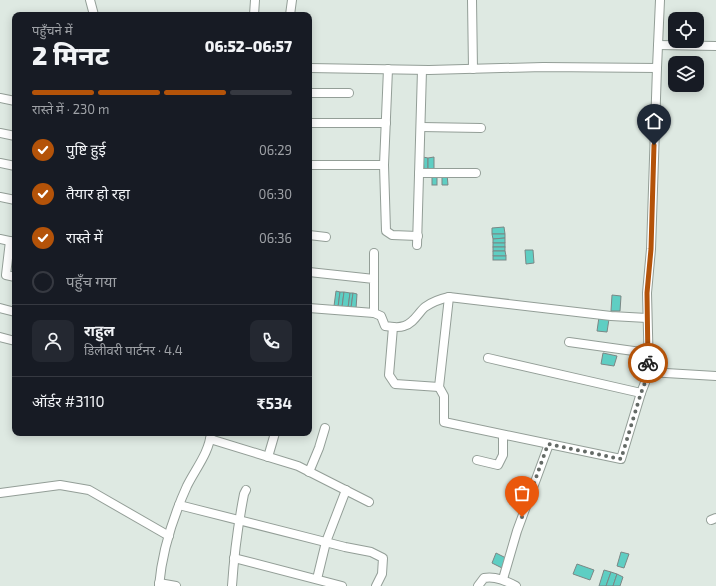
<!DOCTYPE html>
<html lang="hi">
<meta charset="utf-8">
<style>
:root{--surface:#171b24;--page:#242831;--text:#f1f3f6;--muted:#9ea1a6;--line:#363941;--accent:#b45309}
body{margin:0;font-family:"Exo 2","Noto Sans Devanagari",sans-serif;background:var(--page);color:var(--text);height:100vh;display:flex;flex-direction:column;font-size:15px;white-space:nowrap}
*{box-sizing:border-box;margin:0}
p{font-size:13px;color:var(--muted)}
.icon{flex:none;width:22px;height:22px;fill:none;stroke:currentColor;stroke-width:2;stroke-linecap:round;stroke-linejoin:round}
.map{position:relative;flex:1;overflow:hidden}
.panel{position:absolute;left:12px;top:12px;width:300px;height:424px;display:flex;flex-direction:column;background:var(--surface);border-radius:8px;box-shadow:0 2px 10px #0003}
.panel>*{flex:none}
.fabs{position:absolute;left:668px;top:12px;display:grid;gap:8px}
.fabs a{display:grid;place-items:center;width:36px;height:36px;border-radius:8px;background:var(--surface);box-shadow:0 2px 10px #0003;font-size:20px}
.pin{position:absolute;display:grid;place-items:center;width:34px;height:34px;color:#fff;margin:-41px -17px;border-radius:50% 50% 50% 0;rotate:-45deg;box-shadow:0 0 4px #0007}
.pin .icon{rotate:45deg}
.courier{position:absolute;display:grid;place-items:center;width:40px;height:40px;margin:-20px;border:3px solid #b45309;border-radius:50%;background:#fff;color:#222;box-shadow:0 1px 5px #0007}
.headline em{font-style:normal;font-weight:800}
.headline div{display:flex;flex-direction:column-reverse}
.headline{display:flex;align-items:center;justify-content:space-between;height:68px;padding:0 20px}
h1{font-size:26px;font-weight:800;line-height:30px}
.bar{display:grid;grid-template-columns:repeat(4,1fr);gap:6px 4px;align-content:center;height:48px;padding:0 20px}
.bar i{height:5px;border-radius:3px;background:var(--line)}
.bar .current{background:var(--accent)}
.bar p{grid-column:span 4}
.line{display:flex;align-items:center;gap:10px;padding:0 20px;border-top:1px solid var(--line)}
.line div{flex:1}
.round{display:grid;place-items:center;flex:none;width:42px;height:42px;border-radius:8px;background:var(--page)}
ol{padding:0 20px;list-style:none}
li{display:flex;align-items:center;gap:12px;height:44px}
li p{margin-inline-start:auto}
li .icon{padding:4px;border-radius:50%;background:var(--accent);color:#fff;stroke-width:4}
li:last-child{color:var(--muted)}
li i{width:22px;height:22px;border:2px solid var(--line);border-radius:50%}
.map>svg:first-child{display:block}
.building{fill:#5ecec3;stroke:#7b8785}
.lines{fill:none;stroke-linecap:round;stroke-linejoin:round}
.minor-casing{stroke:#939e97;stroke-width:10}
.minor{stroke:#fff;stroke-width:8}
.done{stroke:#646a66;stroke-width:4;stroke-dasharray:0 7.2}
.route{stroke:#b45309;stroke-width:5}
</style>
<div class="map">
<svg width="716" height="586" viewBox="0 0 716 586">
<rect width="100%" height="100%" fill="#dee9e2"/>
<g class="building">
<path d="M 423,157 L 428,158 L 428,170 L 424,170 Z"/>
<path d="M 434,157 L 434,170 L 428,170 L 428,158 Z"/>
<rect x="432" y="174" width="5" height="11"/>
<path d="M 442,174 L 447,174 L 448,185 L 442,185 Z"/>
<path d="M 504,227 L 505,234 L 492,234 L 492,228 Z"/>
<path d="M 492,234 L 505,234 L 505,238 L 493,239 Z"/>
<path d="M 505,238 L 505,243 L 493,243 L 493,239 Z"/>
<rect x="493" y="243" width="12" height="4"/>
<rect x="493" y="247" width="12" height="4"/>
<path d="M 525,250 L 533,250 L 534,263 L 526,264 Z"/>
<path d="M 493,251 L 505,251 L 506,256 L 493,256 Z"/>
<rect x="493" y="256" width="13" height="4"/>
<path d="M 336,291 L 340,292 L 338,307 L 334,306 Z"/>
<path d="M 340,292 L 344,292 L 342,307 L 338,307 Z"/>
<path d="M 344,292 L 350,293 L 348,308 L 342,307 Z"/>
<path d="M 350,293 L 353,293 L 351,308 L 348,308 Z"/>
<path d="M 353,293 L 357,294 L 356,309 L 351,308 Z"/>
<path d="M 612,295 L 621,296 L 620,311 L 611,311 Z"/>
<path d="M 599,317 L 609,319 L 607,332 L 597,331 Z"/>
<path d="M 603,353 L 617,356 L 614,366 L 601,364 Z"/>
<path d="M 621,552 L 629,554 L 624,568 L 617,566 Z"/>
<path d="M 496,553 L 506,558 L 502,568 L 492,563 Z"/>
<path d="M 577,564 L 594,570 L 590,580 L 573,574 Z"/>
<path d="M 604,570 L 611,572 L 606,586 L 599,586 Z"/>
<path d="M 611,572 L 617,574 L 613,586 L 606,586 Z"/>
<path d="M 617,574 L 623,577 L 620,586 L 613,586 Z"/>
</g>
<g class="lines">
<defs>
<g id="minor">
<path d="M 90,0 L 94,15"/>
<path d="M 472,0 L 473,69"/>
<path d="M 254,15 L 255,0"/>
<path d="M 290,15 L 292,0"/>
<path d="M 658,45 L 716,46"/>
<path d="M 309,68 L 429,70 L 543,67 L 657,68 L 660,0"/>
<path d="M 657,68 L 651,249 L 647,293 L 649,372 L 716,376"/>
<path d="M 309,93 L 349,93"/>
<path d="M 0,98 L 15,101"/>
<path d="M 309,123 L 386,123"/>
<path d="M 421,127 L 481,128"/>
<path d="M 0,133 L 15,136"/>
<path d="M 0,163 L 15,166"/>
<path d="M 309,165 L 384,165 L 388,69"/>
<path d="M 384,165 L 386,231 L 392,235 L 418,236"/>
<path d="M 419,173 L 476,173"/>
<path d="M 0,197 L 15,200"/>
<path d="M 309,235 L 326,237"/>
<path d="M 0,239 L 14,242"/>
<path d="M 10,241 L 6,275 L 15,277"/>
<path d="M 417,245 L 422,70"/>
<path d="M 309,272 L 374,279 L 374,313"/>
<path d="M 374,279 L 374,253"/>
<path d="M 449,297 L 439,387 L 444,396 L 444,422 L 621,459 L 641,393"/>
<path d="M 0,308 L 15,312"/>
<path d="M 309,308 L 374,313 L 381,316 L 385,326 C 391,327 399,328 404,326 C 414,323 418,313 425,307 C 432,302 440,299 449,297 L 611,316 L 647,318"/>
<path d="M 393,327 L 389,375 L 395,384 L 439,387"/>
<path d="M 0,337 L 15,341"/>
<path d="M 569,342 L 648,353"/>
<path d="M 488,358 L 641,393 L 649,372"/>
<path d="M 210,439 L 298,466 L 369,502"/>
<path d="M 268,457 L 275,433"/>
<path d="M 477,460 L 498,465 L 503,455 L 503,435"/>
<path d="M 309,472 L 319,448 L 325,428"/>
<path d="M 0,493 L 60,485 L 89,490 L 169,536"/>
<path d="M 179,505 L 345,547 L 371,552 L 383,558 L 382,574 L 376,586"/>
<path d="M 711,520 L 716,518"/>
<path d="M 234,558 L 342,586"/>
<path d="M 317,579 L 326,542 L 346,490"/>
<path d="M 503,579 L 517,531 L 549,444"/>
<path d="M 159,583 L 176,586"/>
<path d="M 159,586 C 162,552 173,517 187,486 C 196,468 209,453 211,433"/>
<path d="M 232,586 C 234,555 238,525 244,494 L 246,490"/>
<path d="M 478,586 L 484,578 C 496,576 506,581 516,586"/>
</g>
</defs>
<use href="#minor" class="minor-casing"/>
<use href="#minor" class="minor"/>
</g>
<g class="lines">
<path class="done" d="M 522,517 L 548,444 L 621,459 L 641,393 L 649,372 L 648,363"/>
<path class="route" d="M 648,363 L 647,293 L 651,249 L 654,145"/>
</g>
</svg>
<div class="fabs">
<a><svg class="icon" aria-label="locate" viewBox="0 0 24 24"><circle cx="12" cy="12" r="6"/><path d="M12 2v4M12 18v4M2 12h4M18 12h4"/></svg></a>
<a><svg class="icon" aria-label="layers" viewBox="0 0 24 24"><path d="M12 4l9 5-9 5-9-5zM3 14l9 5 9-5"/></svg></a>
</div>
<div class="pin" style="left:522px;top:517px;background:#ea580c"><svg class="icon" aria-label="bag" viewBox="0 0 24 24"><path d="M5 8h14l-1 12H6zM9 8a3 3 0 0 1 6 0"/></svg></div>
<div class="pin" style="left:654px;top:145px;background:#1f2937"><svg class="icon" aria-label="home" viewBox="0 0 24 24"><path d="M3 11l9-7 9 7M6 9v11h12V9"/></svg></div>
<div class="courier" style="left:648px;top:363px"><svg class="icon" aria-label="bike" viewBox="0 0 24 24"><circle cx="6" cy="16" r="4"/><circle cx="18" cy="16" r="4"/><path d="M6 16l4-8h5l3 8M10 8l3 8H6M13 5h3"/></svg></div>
<section class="panel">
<div class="headline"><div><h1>2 मिनट</h1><p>पहुँचने में</p></div><em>06:52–06:57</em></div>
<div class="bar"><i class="current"></i><i class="current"></i><i class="current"></i><i></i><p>रास्ते में · 230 m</p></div>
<ol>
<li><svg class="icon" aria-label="check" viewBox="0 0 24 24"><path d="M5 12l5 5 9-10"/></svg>पुष्टि हुई<p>06:29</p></li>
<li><svg class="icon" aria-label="check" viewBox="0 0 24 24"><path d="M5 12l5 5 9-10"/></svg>तैयार हो रहा<p>06:30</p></li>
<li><svg class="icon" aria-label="check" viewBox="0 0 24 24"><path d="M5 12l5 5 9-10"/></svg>रास्ते में<p>06:36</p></li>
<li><i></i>पहुँच गया</li>
</ol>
<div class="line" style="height:72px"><a class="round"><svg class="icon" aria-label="person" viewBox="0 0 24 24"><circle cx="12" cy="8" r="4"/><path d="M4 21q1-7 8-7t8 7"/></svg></a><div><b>राहुल</b><p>डिलीवरी पार्टनर · 4.4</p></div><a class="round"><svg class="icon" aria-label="phone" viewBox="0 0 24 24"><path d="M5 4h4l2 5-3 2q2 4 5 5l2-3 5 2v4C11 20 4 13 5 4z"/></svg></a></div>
<div class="line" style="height:52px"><div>ऑर्डर #3110</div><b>₹534</b></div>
</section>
</div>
